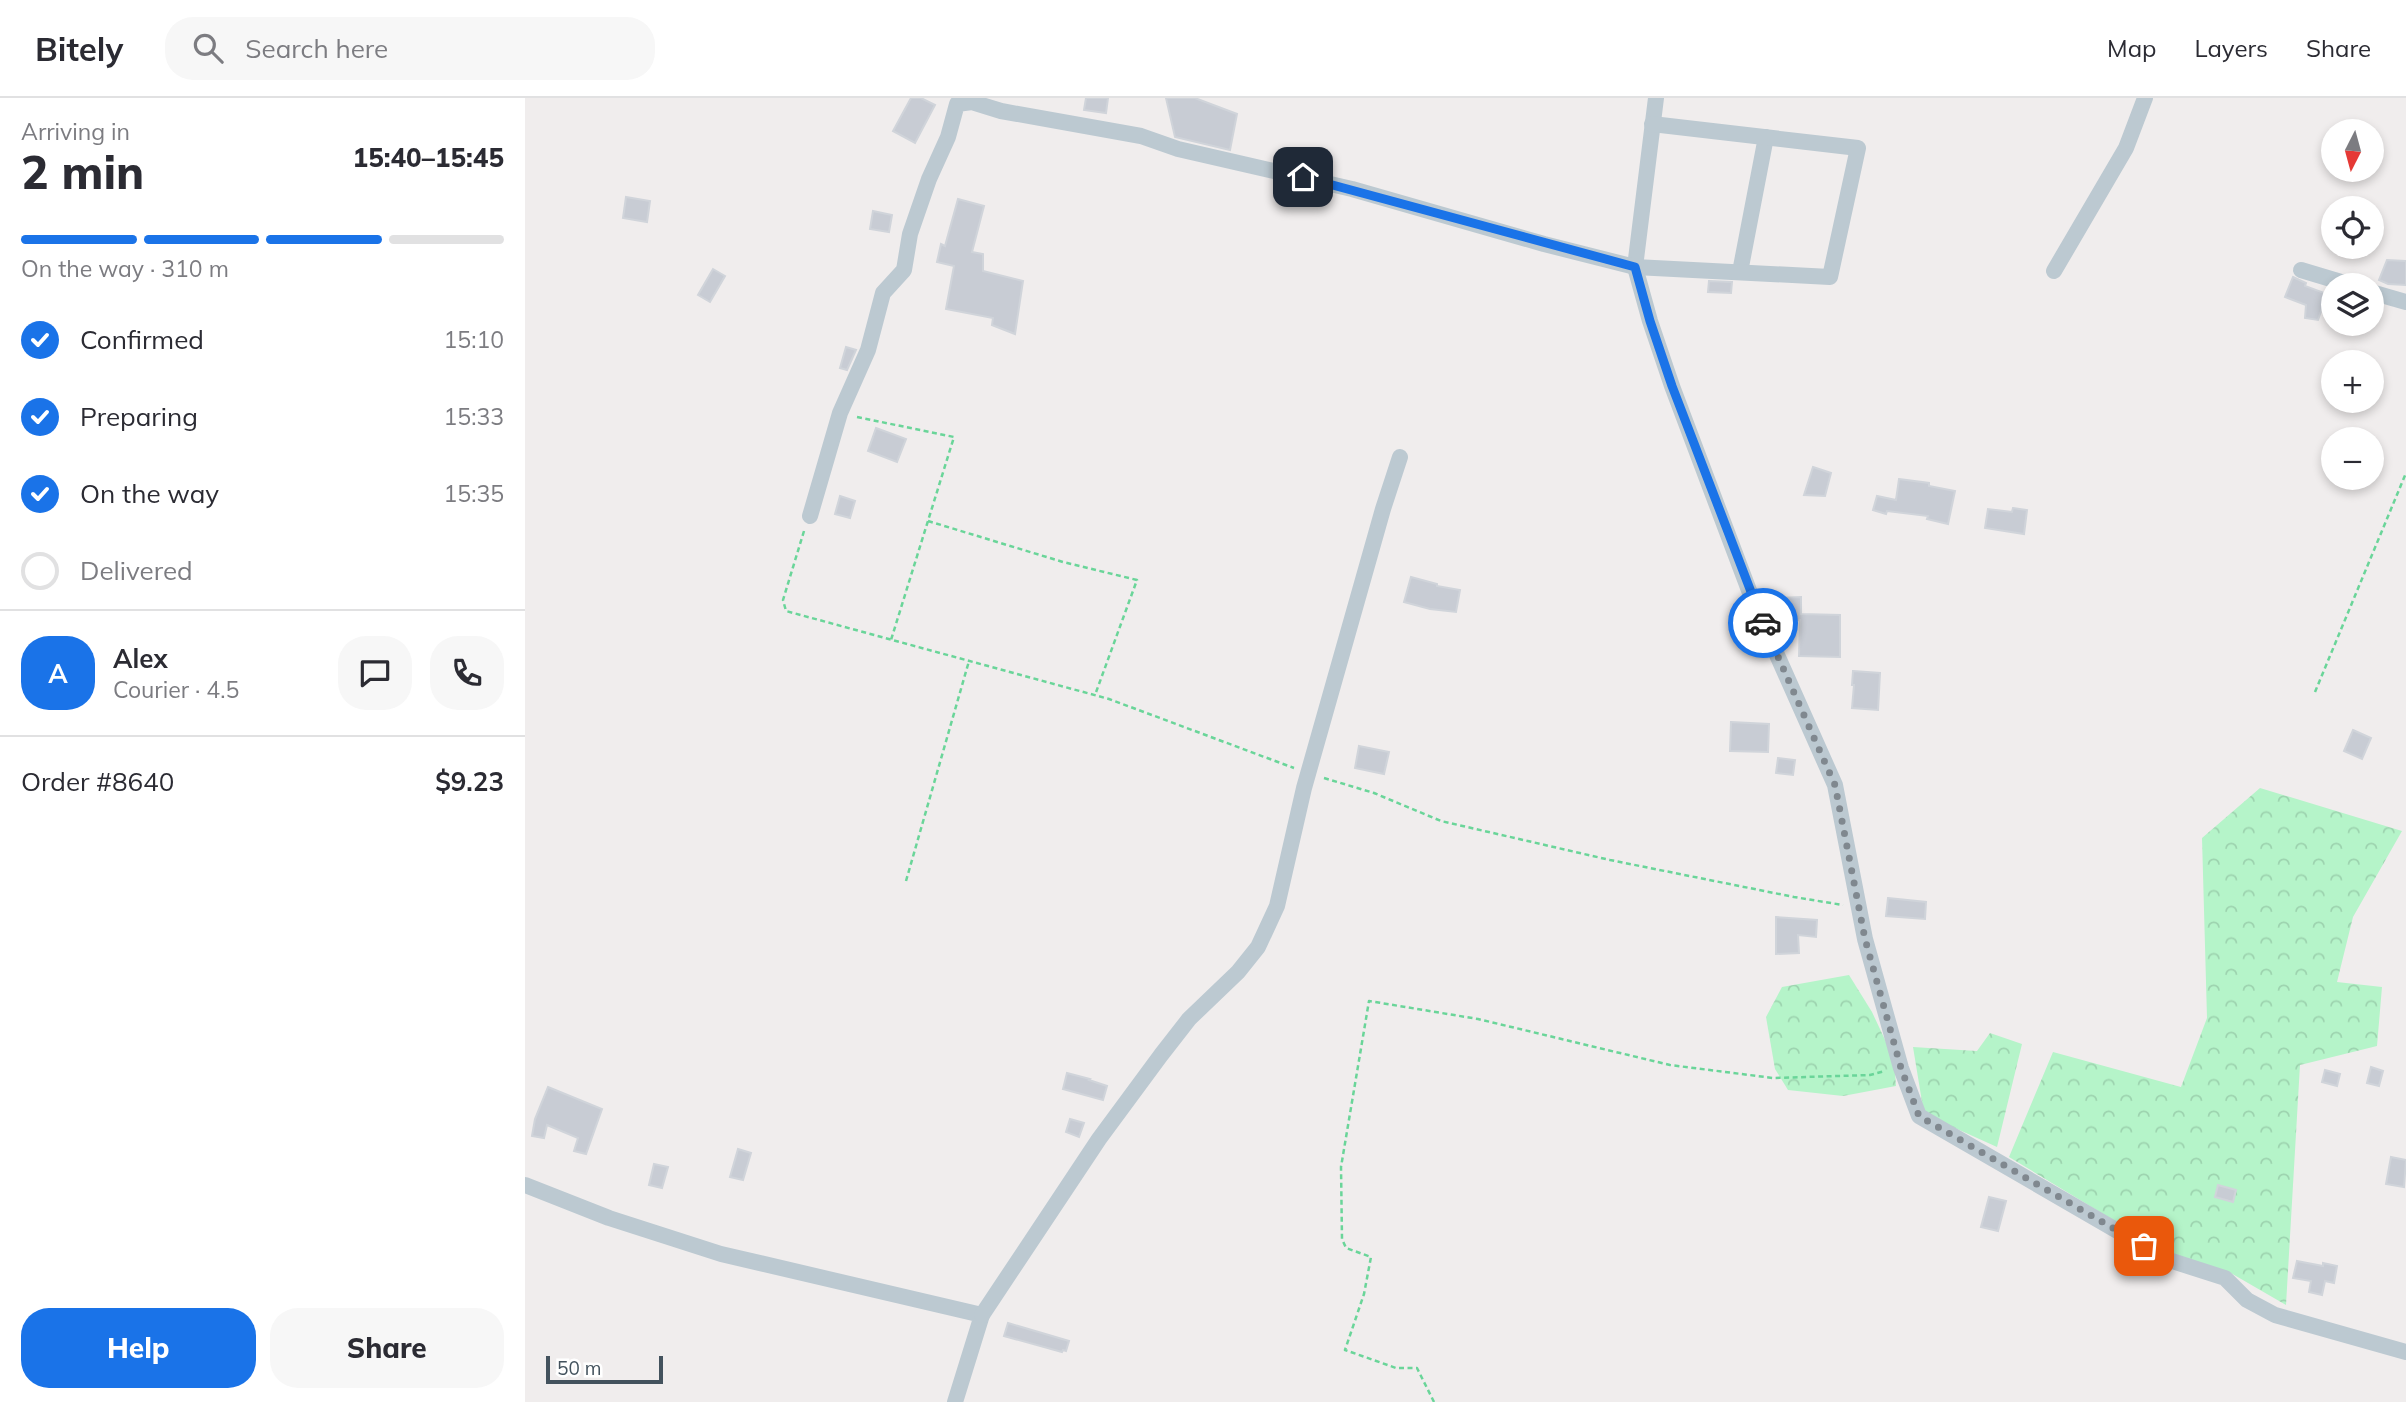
<!DOCTYPE html>
<meta charset="utf-8">
<style>
:root{--surface:#fff;--page:#f7f7f7;--text:#2b2b33;--muted:#7c7c81;--line:#e1e1e2;--accent:#1a73e8}
body{margin:0;font-family:Mulish,sans-serif;background:var(--page);color:var(--text);height:100vh;display:flex;flex-direction:column;font-size:26px;white-space:nowrap}
*{box-sizing:border-box;margin:0}
p{font-size:23px;color:var(--muted)}
.icon{flex:none;width:38px;height:38px;fill:none;stroke:currentColor;stroke-width:2;stroke-linecap:round;stroke-linejoin:round}
.map{position:relative;flex:1;overflow:hidden}
.drawer{display:flex;flex-direction:column;background:var(--surface);width:525px}
.drawer>*{flex:none}
.needle{width:46px;rotate:186deg}
.buttons{position:absolute;left:1796px;top:21px;display:grid;gap:14px}
.buttons a{display:grid;place-items:center;width:63px;height:63px;border-radius:50%;background:var(--surface);box-shadow:0 4px 10px #0003;font-size:35px}
.scale{position:absolute;left:21px;bottom:18px;width:117px;box-sizing:border-box;padding-left:7px;border:4px solid #43525d;border-top:0;font-size:19px;line-height:24px;white-space:nowrap;color:#43525d;-webkit-text-stroke:5px #fff;paint-order:stroke}
.pin{position:absolute;display:grid;place-items:center;width:60px;height:60px;color:#fff;margin:-30px;border-radius:14px;box-shadow:0 4px 10px #0006}
.courier{position:absolute;display:grid;place-items:center;width:70px;height:70px;margin:-35px;border:5px solid #1a73e8;border-radius:50%;background:#fff;color:#222;box-shadow:0 2px 9px #0007}
.headline em{font-style:normal;font-weight:800}
.headline div{display:flex;flex-direction:column-reverse}
.headline{display:flex;align-items:center;justify-content:space-between;height:119px;padding:0 21px}
h1{font-size:46px;font-weight:800;line-height:52px}
.bar{display:grid;grid-template-columns:repeat(4,1fr);gap:10px 7px;align-content:center;height:84px;padding:0 21px}
.bar i{height:9px;border-radius:5px;background:var(--line)}
.bar .current{background:var(--accent)}
.bar p{grid-column:span 4}
.line{display:flex;align-items:center;gap:18px;padding:0 21px;border-top:2px solid var(--line)}
.line div{flex:1}
.round{display:grid;place-items:center;flex:none;width:74px;height:74px;border-radius:28px;background:var(--page)}
ol{padding:0 21px;list-style:none}
li{display:flex;align-items:center;gap:21px;height:77px}
li p{margin-inline-start:auto}
li .icon{padding:7px;border-radius:50%;background:var(--accent);color:#fff;stroke-width:4}
li:last-child{color:var(--muted)}
li i{width:38px;height:38px;border:4px solid var(--line);border-radius:50%}
.button{display:flex;gap:14px;margin-top:auto;padding:14px 21px}
.button a{flex:1;height:80px;border-radius:28px;background:var(--accent);color:#fff;font-size:28px;font-weight:800;line-height:80px;text-align:center}
.button a+a{background:var(--page);color:var(--text)}
header{display:flex;align-items:center;gap:42px;box-sizing:border-box;height:98px;padding:0 35px;background:var(--surface);border-bottom:2px solid var(--line)}
header strong{font-size:33px}
nav{display:flex;gap:38px;margin-inline-start:auto;font-size:24px}
.search{width:490px;height:63px;background:var(--page);display:flex;align-items:center;gap:18px;box-sizing:border-box;padding:0 24px;border-radius:28px;color:var(--muted);font-size:26px}
main{display:flex;flex:1;min-height:0}
.map>svg:first-child{display:block}
.forest{fill:url(#forest-crowns)}
.building{fill:#c8ccd4;stroke:#d0d4da;stroke-width:2}
.lines{fill:none;stroke-linecap:round;stroke-linejoin:round}
.path{stroke:#6ad599;stroke-width:2.5;stroke-dasharray:5 3.5;stroke-linecap:butt}
.minor{stroke:#bcc9d1;stroke-width:16}
.done{stroke:#80888f;stroke-width:7;stroke-dasharray:0 12.6}
.route{stroke:#1a73e8;stroke-width:9}
</style>
<header>
<strong>Bitely</strong>
<div class="search"><svg class="icon" aria-label="search" viewBox="0 0 24 24"><circle cx="10" cy="10" r="6"/><path d="M15 15l6 6"/></svg>Search here</div>
<nav><a>Map</a><a>Layers</a><a>Share</a></nav>
</header>
<main>
<section class="drawer">
<div class="headline"><div><h1>2 min</h1><p>Arriving in</p></div><em>15:40–15:45</em></div>
<div class="bar"><i class="current"></i><i class="current"></i><i class="current"></i><i></i><p>On the way · 310 m</p></div>
<ol>
<li><svg class="icon" aria-label="check" viewBox="0 0 24 24"><path d="M5 12l5 5 9-10"/></svg>Confirmed<p>15:10</p></li>
<li><svg class="icon" aria-label="check" viewBox="0 0 24 24"><path d="M5 12l5 5 9-10"/></svg>Preparing<p>15:33</p></li>
<li><svg class="icon" aria-label="check" viewBox="0 0 24 24"><path d="M5 12l5 5 9-10"/></svg>On the way<p>15:35</p></li>
<li><i></i>Delivered</li>
</ol>
<div class="line" style="height:126px"><b class="round" style="background:var(--accent);color:#fff">A</b><div><b>Alex</b><p>Courier · 4.5</p></div><a class="round"><svg class="icon" aria-label="chat" viewBox="0 0 24 24"><path d="M4 5h16v11H9l-5 4z"/></svg></a><a class="round"><svg class="icon" aria-label="phone" viewBox="0 0 24 24"><path d="M5 4h4l2 5-3 2q2 4 5 5l2-3 5 2v4C11 20 4 13 5 4z"/></svg></a></div>
<div class="line" style="height:91px"><div>Order #8640</div><b>$9.23</b></div>
<div class="button"><a>Help</a><a>Share</a></div>
</section>
<div class="map">
<svg width="1881" height="1304" viewBox="0 0 1881 1304">
<defs>
<pattern id="forest-crowns" width="20" height="18" patternUnits="userSpaceOnUse" patternTransform="scale(1.75)"><rect width="20" height="18" fill="#b5f4c9"/><path d="M2 6a3 3 0 1 1 6 0M12 15a3 3 0 1 1 6 0" fill="none" stroke="#9dd3af"/></pattern>
</defs>
<rect width="100%" height="100%" fill="#f0eded"/>
<g class="forest">
<path d="M 1735,690 L 1877,733 L 1828,819 L 1812,884 L 1857,889 L 1852,948 L 1775,967 L 1761,1207 L 1704,1174 L 1643,1155 L 1484,1059 L 1528,954 L 1656,989 L 1682,920 L 1677,740 Z"/>
<path d="M 1324,877 L 1347,914 L 1369,961 L 1371,988 L 1318,998 L 1263,992 L 1250,971 L 1241,919 L 1257,889 Z"/>
<path d="M 1465,935 L 1497,946 L 1472,1049 L 1399,1016 L 1388,949 L 1452,953 Z"/>
</g>
<g class="building">
<path d="M 386,0 L 396,0 L 410,7 L 390,45 L 368,33 Z"/>
<path d="M 561,0 L 583,0 L 581,15 L 559,12 Z"/>
<path d="M 641,0 L 670,0 L 712,16 L 705,52 L 650,39 Z"/>
<path d="M 101,99 L 125,103 L 122,124 L 98,120 Z"/>
<path d="M 433,101 L 459,108 L 447,154 L 458,156 L 458,173 L 498,183 L 490,236 L 467,227 L 468,220 L 421,211 L 429,168 L 412,164 L 416,146 L 420,148 Z"/>
<path d="M 348,113 L 367,117 L 364,134 L 345,131 Z"/>
<path d="M 1862,162 L 1881,163 L 1881,187 L 1863,186 L 1854,182 Z"/>
<path d="M 188,171 L 200,178 L 185,204 L 173,197 Z"/>
<path d="M 1768,179 L 1781,185 L 1780,188 L 1802,196 L 1793,222 L 1780,220 L 1781,207 L 1760,199 Z"/>
<path d="M 1184,183 L 1207,184 L 1206,195 L 1183,194 Z"/>
<path d="M 321,249 L 331,252 L 322,272 L 315,270 Z"/>
<path d="M 351,330 L 381,341 L 372,364 L 343,353 Z"/>
<path d="M 1288,369 L 1306,375 L 1300,398 L 1279,397 Z"/>
<path d="M 1374,381 L 1404,385 L 1404,388 L 1430,393 L 1423,426 L 1402,421 L 1403,418 L 1362,413 L 1361,416 L 1348,412 L 1352,398 L 1371,402 Z"/>
<path d="M 315,398 L 330,403 L 325,420 L 310,416 Z"/>
<path d="M 1488,410 L 1502,412 L 1499,436 L 1460,430 L 1463,411 L 1487,414 Z"/>
<path d="M 886,479 L 912,486 L 912,488 L 935,492 L 931,514 L 905,511 L 879,504 Z"/>
<path d="M 1276,499 L 1276,516 L 1315,517 L 1315,559 L 1274,558 L 1275,522 L 1255,523 L 1254,500 Z"/>
<path d="M 1328,573 L 1355,575 L 1353,612 L 1327,610 L 1329,587 L 1327,587 Z"/>
<path d="M 1206,624 L 1244,626 L 1243,654 L 1205,653 Z"/>
<path d="M 1828,632 L 1846,640 L 1837,661 L 1819,653 Z"/>
<path d="M 834,648 L 864,654 L 859,676 L 830,670 Z"/>
<path d="M 1253,660 L 1270,662 L 1268,677 L 1251,675 Z"/>
<path d="M 1363,800 L 1401,804 L 1400,821 L 1361,818 Z"/>
<path d="M 1251,819 L 1292,822 L 1291,839 L 1273,837 L 1274,855 L 1251,856 Z"/>
<path d="M 1846,969 L 1858,973 L 1854,988 L 1842,985 Z"/>
<path d="M 1800,972 L 1815,976 L 1812,988 L 1797,984 Z"/>
<path d="M 542,975 L 565,981 L 564,982 L 582,988 L 578,1002 L 538,991 Z"/>
<path d="M 23,989 L 77,1011 L 61,1056 L 49,1053 L 53,1040 L 22,1027 L 19,1040 L 7,1038 L 10,1021 Z"/>
<path d="M 545,1021 L 559,1025 L 554,1039 L 541,1034 Z"/>
<path d="M 213,1051 L 226,1055 L 218,1082 L 205,1079 Z"/>
<path d="M 1866,1059 L 1881,1062 L 1879,1089 L 1861,1086 Z"/>
<path d="M 129,1066 L 143,1069 L 137,1090 L 124,1087 Z"/>
<path d="M 1693,1087 L 1711,1092 L 1708,1104 L 1690,1099 Z"/>
<path d="M 1464,1099 L 1481,1103 L 1473,1133 L 1456,1129 Z"/>
<path d="M 1772,1163 L 1798,1168 L 1798,1165 L 1812,1168 L 1809,1185 L 1800,1183 L 1797,1197 L 1784,1194 L 1786,1183 L 1768,1180 Z"/>
<path d="M 483,1225 L 544,1243 L 541,1253 L 538,1252 L 537,1254 L 479,1238 Z"/>
</g>
<g class="lines">
<g class="path">
<path d="M 332,319 L 429,339 L 366,542"/>
<path d="M 403,423 L 538,464 L 612,482 L 570,597"/>
<path d="M 279,433 L 258,502 L 261,513 L 584,601 L 769,670"/>
<path d="M 1790,594 L 1881,375"/>
<path d="M 799,680 L 849,695 L 916,723 L 1085,762 L 1269,799 L 1318,807"/>
<path d="M 381,783 L 444,563"/>
<path d="M 909,1304 L 892,1270 L 871,1270 L 820,1252 L 839,1196 L 846,1159 L 821,1150 L 817,1141 L 816,1069 L 844,903 L 953,921 L 1145,967 L 1248,980 L 1345,977 L 1360,973"/>
</g>
<g class="minor">
<path d="M 1131,0 L 1110,169 L 1125,223 L 1147,288 L 1228,503 L 1310,687 L 1340,841 L 1376,970 L 1394,1018 L 1641,1161 L 1700,1180 L 1722,1202 L 1750,1217 L 1881,1254"/>
<path d="M 1776,172 L 1826,187"/>
<path d="M 1529,173 L 1601,50 L 1620,0"/>
<path d="M 1215,174 L 1241,39"/>
<path d="M 1846,194 L 1881,204"/>
<path d="M 285,418 L 315,315 L 343,252 L 358,195 L 379,172 L 385,136 L 404,81 L 423,39 L 432,6 L 447,4 L 476,13 L 616,38 L 653,51 L 827,91 L 1019,146 L 1110,169 L 1305,179 L 1333,50 L 1127,26"/>
<path d="M 0,1087 L 84,1120 L 196,1156 L 457,1217 L 430,1304"/>
<path d="M 457,1217 L 574,1041 L 636,957 L 664,921 L 713,874 L 733,849 L 752,808 L 779,690 L 858,411 L 875,359"/>
</g>
</g>
<g class="lines">
<path class="done" d="M 1238,525 L 1310,687 L 1340,841 L 1376,970 L 1394,1018 L 1619,1148"/>
<path class="route" d="M 778,79 L 1110,169 L 1125,223 L 1147,288 L 1238,525"/>
</g>
</svg>
<div class="buttons">
<a><svg class="needle" viewBox="-14 -14 28 28"><path d="M0-13l5 13h-10z" fill="#e53935"/><path d="M0 13l5-13h-10z" fill="#7c7c81"/></svg></a>
<a><svg class="icon" aria-label="locate" viewBox="0 0 24 24"><circle cx="12" cy="12" r="6"/><path d="M12 2v4M12 18v4M2 12h4M18 12h4"/></svg></a>
<a><svg class="icon" aria-label="layers" viewBox="0 0 24 24"><path d="M12 4l9 5-9 5-9-5zM3 14l9 5 9-5"/></svg></a>
<a>+</a>
<a>−</a>
</div>
<div class="scale">50 m</div>
<div class="pin" style="left:1619px;top:1148px;background:#ea580c"><svg class="icon" aria-label="bag" viewBox="0 0 24 24"><path d="M5 8h14l-1 12H6zM9 8a3 3 0 0 1 6 0"/></svg></div>
<div class="pin" style="left:778px;top:79px;background:#1f2937"><svg class="icon" aria-label="home" viewBox="0 0 24 24"><path d="M3 11l9-7 9 7M6 9v11h12V9"/></svg></div>
<div class="courier" style="left:1238px;top:525px"><svg class="icon" aria-label="car" viewBox="0 0 24 24"><path d="M5 17H2v-5l4-1 3-4h7l3 4 3 1v5h-3M9 17h6M6 11h13"/><circle cx="7" cy="17" r="2"/><circle cx="17" cy="17" r="2"/></svg></div>
</div>
</main>
